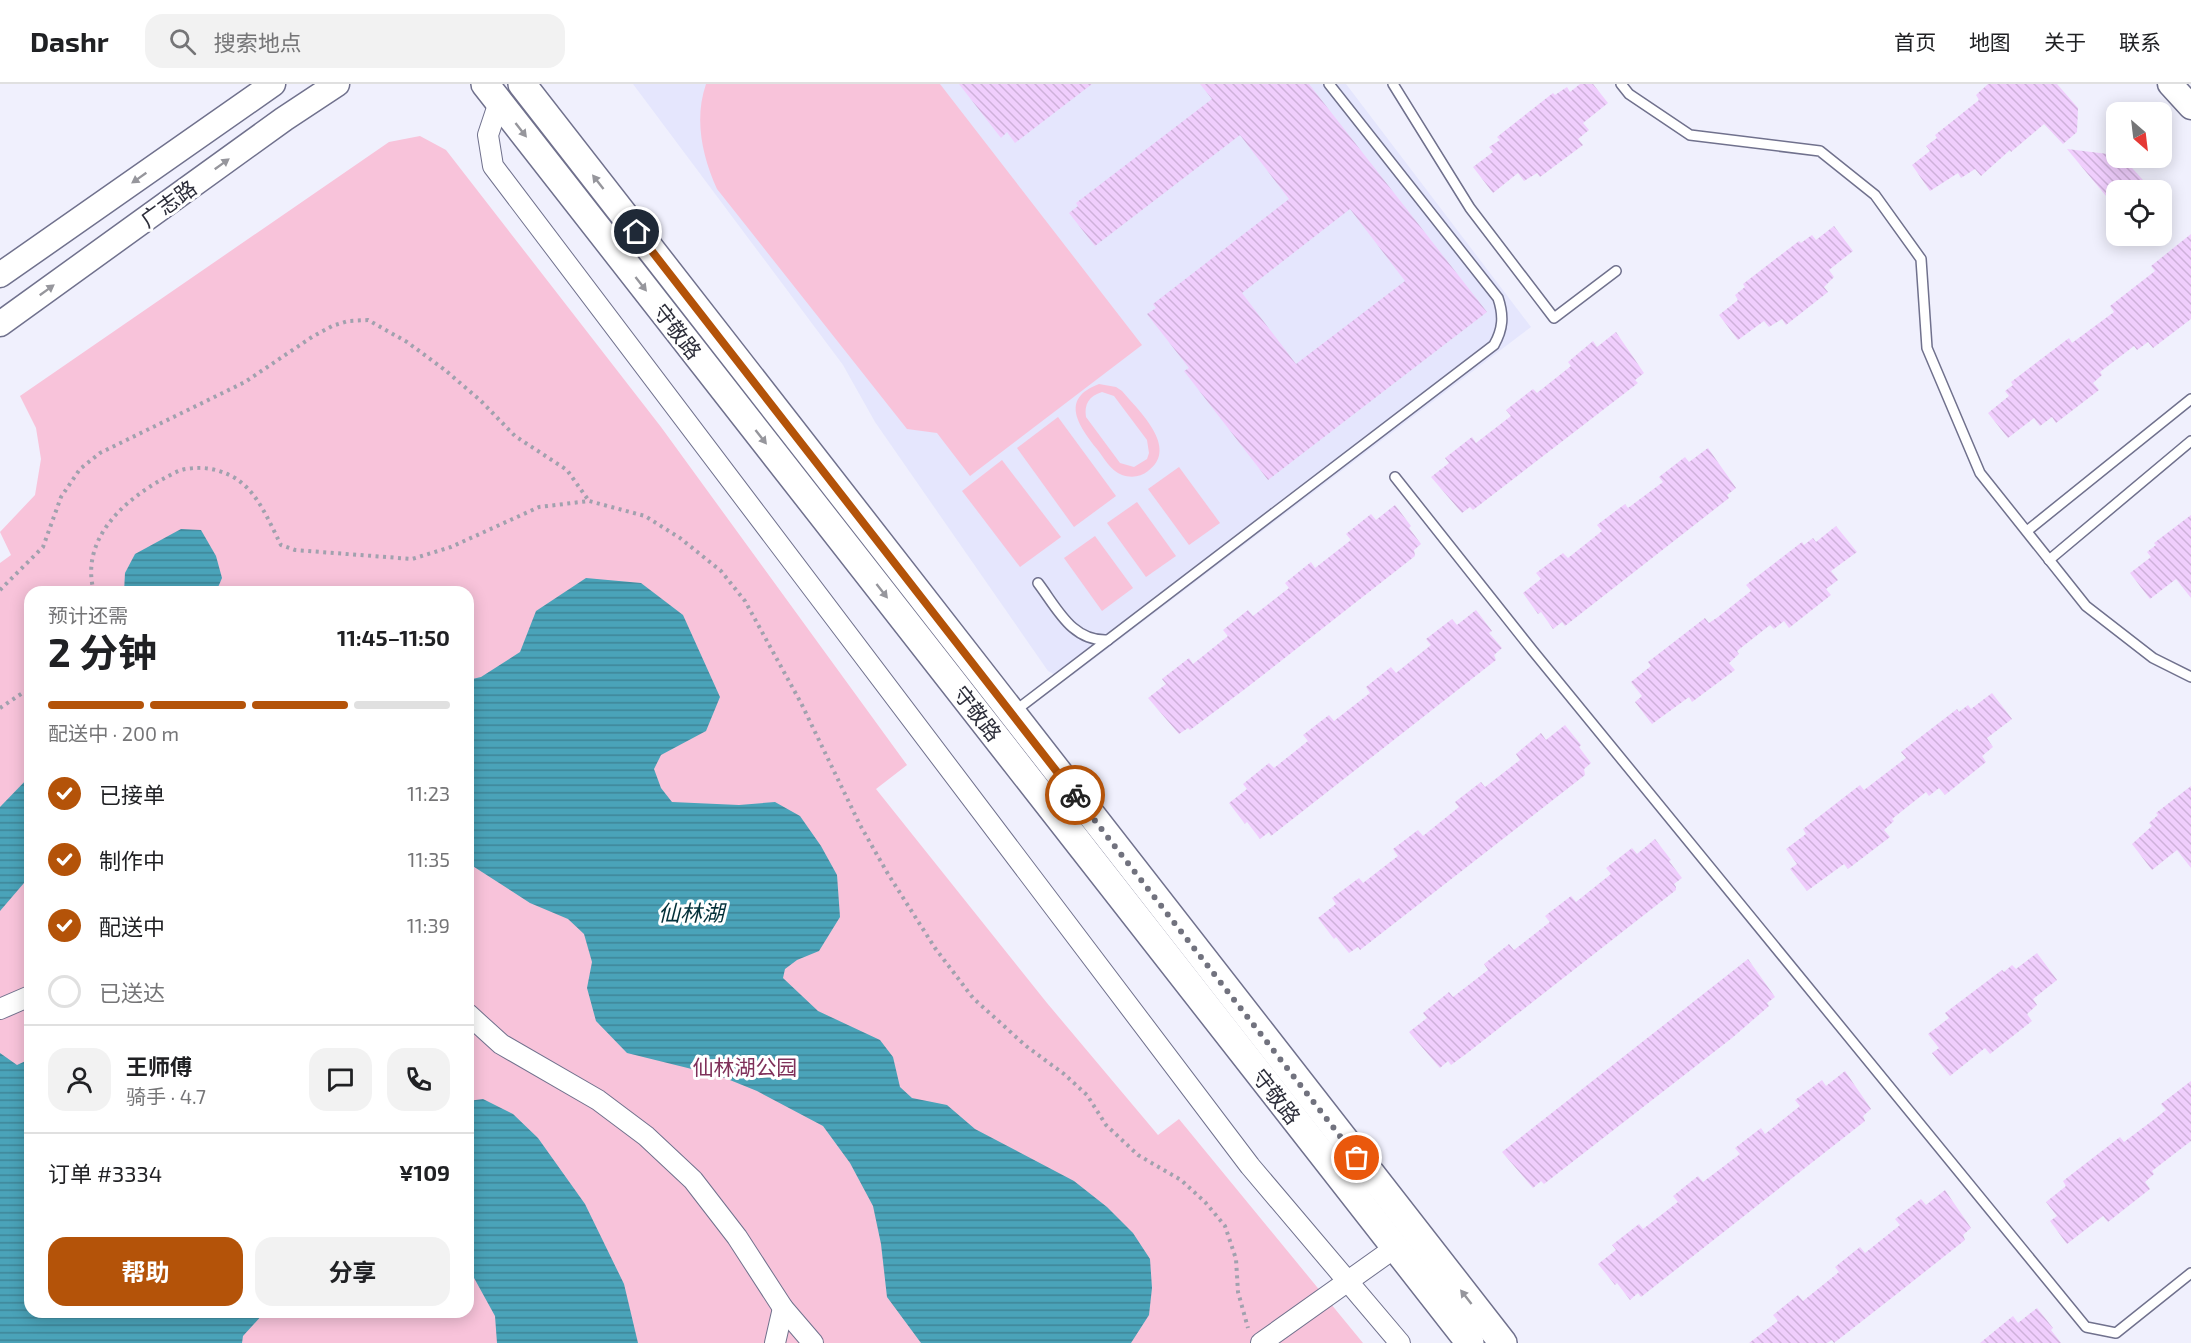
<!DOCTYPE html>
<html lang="zh">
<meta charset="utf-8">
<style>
:root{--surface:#fff;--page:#f2f2f2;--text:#202124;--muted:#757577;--line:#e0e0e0;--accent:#b45309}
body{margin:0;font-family:"Exo 2","Noto Sans SC",sans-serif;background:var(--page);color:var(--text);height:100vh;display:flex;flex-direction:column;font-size:22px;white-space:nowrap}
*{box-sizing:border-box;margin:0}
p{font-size:20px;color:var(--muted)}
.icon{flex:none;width:33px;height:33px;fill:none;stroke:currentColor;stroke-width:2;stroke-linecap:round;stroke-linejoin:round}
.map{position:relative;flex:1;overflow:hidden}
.sheet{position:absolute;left:24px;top:502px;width:450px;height:732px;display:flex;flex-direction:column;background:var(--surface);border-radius:18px;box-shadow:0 3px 15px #0003}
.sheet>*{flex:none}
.needle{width:39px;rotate:152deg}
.controls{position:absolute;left:2106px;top:18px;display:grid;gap:12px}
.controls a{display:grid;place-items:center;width:66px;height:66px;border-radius:12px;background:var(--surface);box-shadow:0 3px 15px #0003;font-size:30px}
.pin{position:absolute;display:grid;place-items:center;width:51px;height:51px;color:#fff;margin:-26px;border:3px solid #fff;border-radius:50%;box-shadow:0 2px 6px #0007}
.courier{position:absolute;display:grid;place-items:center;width:60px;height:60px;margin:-30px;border:4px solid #b45309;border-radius:50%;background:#fff;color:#222;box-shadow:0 2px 8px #0007}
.head em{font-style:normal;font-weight:700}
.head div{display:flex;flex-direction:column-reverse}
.head{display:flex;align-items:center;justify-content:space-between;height:102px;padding:0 24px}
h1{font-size:39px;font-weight:700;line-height:45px}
.bar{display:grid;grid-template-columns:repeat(4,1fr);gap:9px 6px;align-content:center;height:72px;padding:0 24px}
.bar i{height:8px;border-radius:4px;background:var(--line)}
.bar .active{background:var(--accent)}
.bar p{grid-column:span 4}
.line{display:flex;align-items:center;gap:15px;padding:0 24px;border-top:2px solid var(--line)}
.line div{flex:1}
.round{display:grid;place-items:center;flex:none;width:63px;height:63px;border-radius:18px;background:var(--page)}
ol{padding:0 24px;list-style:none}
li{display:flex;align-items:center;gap:18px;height:66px}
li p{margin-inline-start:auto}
li .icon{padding:6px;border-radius:50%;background:var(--accent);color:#fff;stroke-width:4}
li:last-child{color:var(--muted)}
li i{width:33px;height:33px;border:3px solid var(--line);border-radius:50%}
.primary-button{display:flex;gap:12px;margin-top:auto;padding:12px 24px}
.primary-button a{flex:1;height:69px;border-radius:18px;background:var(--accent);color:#fff;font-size:24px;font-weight:700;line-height:69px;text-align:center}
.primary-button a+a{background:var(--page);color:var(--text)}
header{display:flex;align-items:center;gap:36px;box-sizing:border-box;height:84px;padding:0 30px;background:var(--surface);border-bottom:2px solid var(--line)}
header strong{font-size:28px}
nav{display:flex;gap:33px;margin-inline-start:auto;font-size:21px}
.search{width:420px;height:54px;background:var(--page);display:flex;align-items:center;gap:15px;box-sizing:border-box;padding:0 21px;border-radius:18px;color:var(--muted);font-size:22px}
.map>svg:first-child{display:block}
.built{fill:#e5e6fd}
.green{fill:#f8c3da;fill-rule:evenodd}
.water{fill:url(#water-rules)}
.building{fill:url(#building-back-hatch);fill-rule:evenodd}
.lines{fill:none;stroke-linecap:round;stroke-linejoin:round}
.service-casing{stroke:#70718d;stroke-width:12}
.minor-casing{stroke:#70718d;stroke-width:22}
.tertiary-casing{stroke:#70718d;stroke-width:27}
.secondary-casing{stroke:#70718d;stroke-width:30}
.path{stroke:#a1a1ae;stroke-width:4;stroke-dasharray:3 4.5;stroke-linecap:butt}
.service{stroke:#fff;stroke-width:9}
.minor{stroke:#fff;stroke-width:20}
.tertiary{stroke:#fff;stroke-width:24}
.secondary{stroke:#fff;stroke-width:27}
.oneway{fill:#96969c}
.done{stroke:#71727e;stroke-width:6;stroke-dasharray:0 10.8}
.route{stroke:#b45309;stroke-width:8}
.labels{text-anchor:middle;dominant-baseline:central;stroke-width:6;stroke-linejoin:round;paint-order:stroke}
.street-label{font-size:21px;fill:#2d2e3a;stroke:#fff}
.park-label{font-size:21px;fill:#7f305a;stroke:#fff}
.water-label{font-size:22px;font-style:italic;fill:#043039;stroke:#fff}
</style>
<header>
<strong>Dashr</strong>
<div class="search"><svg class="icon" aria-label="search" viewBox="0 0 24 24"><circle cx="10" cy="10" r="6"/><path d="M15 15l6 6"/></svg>搜索地点</div>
<nav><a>首页</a><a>地图</a><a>关于</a><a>联系</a></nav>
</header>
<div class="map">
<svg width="2191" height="1259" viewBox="0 0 2191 1259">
<defs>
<pattern id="water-rules" width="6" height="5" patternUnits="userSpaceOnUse" patternTransform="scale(1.5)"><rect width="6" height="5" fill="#4aa3b9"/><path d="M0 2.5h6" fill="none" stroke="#3e8597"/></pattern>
<pattern id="building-back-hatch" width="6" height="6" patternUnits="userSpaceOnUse" patternTransform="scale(1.5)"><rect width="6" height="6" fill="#f0cefd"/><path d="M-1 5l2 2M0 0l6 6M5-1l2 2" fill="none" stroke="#ceb1da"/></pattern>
</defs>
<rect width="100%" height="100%" fill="#f0f0fd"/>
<path class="built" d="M 633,0 L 1346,0 L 1531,243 L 1073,591 L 1059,593 L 1048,587 L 875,338 L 843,281 Z"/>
<g class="green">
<path d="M 706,0 L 940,0 L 1142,261 L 970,392 L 937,349 L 907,345 L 717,105 C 702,72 694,35 706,0 Z"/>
<path d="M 420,52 L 446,66 L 661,343 L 907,681 L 876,705 L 1047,919 L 1158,1051 L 1179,1035 L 1363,1259 L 0,1259 L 0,479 L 11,471 L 0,448 L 35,411 L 41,375 L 36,344 L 20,312 L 389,58 ZM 30,508 L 468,508 L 468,1228 L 30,1228 Z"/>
<path d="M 1099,300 L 1116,303 L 1122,307 C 1138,326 1180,364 1148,387 C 1141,393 1131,394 1122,391 C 1111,387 1104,374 1097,365 C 1079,342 1059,315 1099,300 ZM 1102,308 L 1114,312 L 1147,356 L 1149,369 L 1147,375 L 1134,383 L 1120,379 L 1086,333 C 1084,320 1089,312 1102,308 Z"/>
<path d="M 1058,333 L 1116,412 L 1074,443 L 1017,364 Z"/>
<path d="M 1002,376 L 1061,453 L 1020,483 L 962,407 Z"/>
<path d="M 1179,383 L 1220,439 L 1189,461 L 1148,405 Z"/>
<path d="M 1137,418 L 1176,472 L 1146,493 L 1107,439 Z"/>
<path d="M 1095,452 L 1133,504 L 1102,527 L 1064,474 Z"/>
</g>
<g class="water">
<path d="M 181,445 L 201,446 L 216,472 L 222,494 L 216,508 L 124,508 L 125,489 L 135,470 Z"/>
<path d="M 586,494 L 641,499 L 683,531 L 720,613 L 706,647 L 661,671 L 654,685 L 661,704 L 672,718 L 739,721 L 775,718 L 800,732 L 821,762 L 837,791 L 840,833 L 819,867 L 797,876 L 785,885 L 783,894 L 818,927 L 880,956 L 893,973 L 900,1003 L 912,1014 L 947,1021 L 975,1045 L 1074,1097 L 1107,1123 L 1133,1149 L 1150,1175 L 1152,1204 L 1149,1231 L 1131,1259 L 921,1259 L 887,1213 L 881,1160 L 873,1122 L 850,1079 L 823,1042 L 757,1007 L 720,992 L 627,969 L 596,937 L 587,904 L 592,878 L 584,850 L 568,835 L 530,819 L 468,779 L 468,596 L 481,593 L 520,568 L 536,527 Z"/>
<path d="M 30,692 L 30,792 L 0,827 L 0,723 Z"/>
<path d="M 0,969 L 17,981 L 30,975 L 30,1228 L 264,1229 L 243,1252 L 242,1259 L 0,1259 Z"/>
<path d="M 483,1015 L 513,1030 L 538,1054 L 585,1120 L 624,1200 L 638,1259 L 497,1259 L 495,1232 L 468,1183 L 468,1017 Z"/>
</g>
<g class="building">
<path d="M 959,0 L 1092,0 L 1015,59 L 1007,48 L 1001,54 Z"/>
<path d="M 1200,0 L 1309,0 L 1487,228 L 1268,396 L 1184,287 L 1189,284 L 1147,230 L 1156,224 L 1153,220 L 1289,115 L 1240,51 L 1095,162 L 1069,129 L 1078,122 L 1076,119 L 1212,15 ZM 1350,125 L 1405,197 L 1296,280 L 1242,209 Z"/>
<path d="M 1580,0 L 1593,0 L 1608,19 L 1583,39 L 1589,46 L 1578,55 L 1583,61 L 1540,93 L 1537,89 L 1524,97 L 1518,89 L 1493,109 L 1473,83 L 1493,68 L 1489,63 L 1500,56 L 1497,53 L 1553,9 L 1555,11 L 1567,3 L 1570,8 Z"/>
<path d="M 1988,0 L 2057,0 L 2078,24 L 2077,48 L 2063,60 L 2044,40 L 2011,68 L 2010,66 L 1981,92 L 1975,85 L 1961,94 L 1958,89 L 1930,107 L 1912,81 L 1930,67 L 1926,62 L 1937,54 L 1935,51 L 1979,16 L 1976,11 Z"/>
<path d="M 2067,65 L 2116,71 L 2116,74 L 2123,74 L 2152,106 L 2116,106 L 2116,124 Z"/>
<path d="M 1834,142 L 1853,167 L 1829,186 L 1834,193 L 1824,203 L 1828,208 L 1786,241 L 1782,235 L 1769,243 L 1764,237 L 1738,256 L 1719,231 L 1738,216 L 1735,211 L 1745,203 L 1743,200 L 1799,157 L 1801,159 L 1812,151 L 1816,156 Z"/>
<path d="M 2191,150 L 2191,235 L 2153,264 L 2148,258 L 2137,266 L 2134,262 L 2100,288 L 2102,291 L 2093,299 L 2099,306 L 2056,339 L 2052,333 L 2040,342 L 2034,334 L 2008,354 L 1988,329 L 2009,312 L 2005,307 L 2013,301 L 2011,298 L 2069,254 L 2072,259 L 2114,228 L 2110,222 L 2155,187 L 2151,182 Z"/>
<path d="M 1616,248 L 1644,289 L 1635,296 L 1638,299 L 1473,426 L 1470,423 L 1462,429 L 1431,393 L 1449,379 L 1445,374 L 1472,353 L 1476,359 L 1511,332 L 1506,326 L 1533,305 L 1537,309 L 1571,282 L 1568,278 L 1593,257 L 1597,263 Z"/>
<path d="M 1708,364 L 1736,404 L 1727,411 L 1729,414 L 1565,542 L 1562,538 L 1553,545 L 1541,528 L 1538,530 L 1523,509 L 1541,495 L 1536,489 L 1563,469 L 1568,474 L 1602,447 L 1597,441 L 1625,420 L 1628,424 L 1663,398 L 1659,393 L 1685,373 L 1689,378 Z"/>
<path d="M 1395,421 L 1411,442 L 1409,444 L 1421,460 L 1414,466 L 1415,472 L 1245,605 L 1190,646 L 1188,644 L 1179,650 L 1148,614 L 1166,600 L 1162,595 L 1189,574 L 1193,580 L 1228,552 L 1223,546 L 1248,526 L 1253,532 L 1289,504 L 1285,499 L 1311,478 L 1315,484 L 1351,456 L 1346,450 L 1371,430 L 1376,436 Z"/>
<path d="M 2191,431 L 2191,514 L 2176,495 L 2150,515 L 2130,489 L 2151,473 L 2147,468 L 2156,461 L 2154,459 Z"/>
<path d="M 1836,442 L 1857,468 L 1831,487 L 1838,496 L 1826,505 L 1831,511 L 1789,544 L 1784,537 L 1774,545 L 1770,541 L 1737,567 L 1739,570 L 1729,579 L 1735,586 L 1692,618 L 1689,613 L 1652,640 L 1635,618 L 1642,612 L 1631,598 L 1651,582 L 1648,578 L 1705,534 L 1709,539 L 1718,533 L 1751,507 L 1746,501 L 1802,458 L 1804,461 L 1813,454 L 1816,458 Z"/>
<path d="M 1476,526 L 1492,547 L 1489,549 L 1502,564 L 1494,571 L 1496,576 L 1271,752 L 1269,748 L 1260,755 L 1247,738 L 1245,740 L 1229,719 L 1247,705 L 1243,700 L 1269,679 L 1274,684 L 1308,657 L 1303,651 L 1329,631 L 1334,637 L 1370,609 L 1366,603 L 1391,583 L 1396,589 L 1431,561 L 1426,555 L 1452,535 L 1457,541 Z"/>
<path d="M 1992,609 L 2012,635 L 1987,654 L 1993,663 L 1982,672 L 1986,678 L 1945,711 L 1939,704 L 1929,712 L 1926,708 L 1892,735 L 1894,737 L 1884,746 L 1890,753 L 1848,785 L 1844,780 L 1807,807 L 1790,785 L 1797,780 L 1786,765 L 1806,750 L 1803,745 L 1860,701 L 1864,706 L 1906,674 L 1901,668 L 1957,625 L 1959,628 L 1968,621 L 1971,625 Z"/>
<path d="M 1565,641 L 1581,661 L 1579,663 L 1591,679 L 1584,685 L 1585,691 L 1360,866 L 1358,863 L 1349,869 L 1336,853 L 1334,855 L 1318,834 L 1336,820 L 1332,814 L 1359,794 L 1363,799 L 1398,772 L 1393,765 L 1418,746 L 1423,752 L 1459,723 L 1455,718 L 1481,698 L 1485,703 L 1520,676 L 1516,670 L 1541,649 L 1546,656 Z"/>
<path d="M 2191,702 L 2191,784 L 2177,766 L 2152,786 L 2132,760 L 2152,742 L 2149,739 L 2158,731 L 2156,729 Z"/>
<path d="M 1655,755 L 1671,776 L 1669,777 L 1682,794 L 1674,800 L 1676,803 L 1676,806 L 1466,970 L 1451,981 L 1448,977 L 1440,984 L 1409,948 L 1427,934 L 1423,929 L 1449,908 L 1453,913 L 1488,886 L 1484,880 L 1509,860 L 1514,866 L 1550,838 L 1545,832 L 1571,812 L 1576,818 L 1611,790 L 1606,784 L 1632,764 L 1637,770 Z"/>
<path d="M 2037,869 L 2057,896 L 2033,915 L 2037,921 L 2027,930 L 2032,937 L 1990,970 L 1985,964 L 1950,992 L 1932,969 L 1939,964 L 1928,950 L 1949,934 L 1945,929 L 2002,886 L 2004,888 L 2012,881 L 2016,885 Z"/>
<path d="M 1748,875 L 1775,913 L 1767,919 L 1769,922 L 1732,954 L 1544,1100 L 1541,1097 L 1533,1104 L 1502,1068 Z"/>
<path d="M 1845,987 L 1871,1025 L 1863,1032 L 1865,1037 L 1641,1213 L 1638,1209 L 1630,1216 L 1617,1199 L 1615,1201 L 1598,1180 L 1616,1166 L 1612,1161 L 1639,1140 L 1643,1145 L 1678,1118 L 1673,1112 L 1698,1092 L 1703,1098 L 1740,1070 L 1735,1064 L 1761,1044 L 1765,1050 L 1800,1022 L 1795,1016 L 1822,996 L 1826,1002 Z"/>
<path d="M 2191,997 L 2191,1057 L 2152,1087 L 2154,1090 L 2145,1098 L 2150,1105 L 2108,1138 L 2103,1132 L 2067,1160 L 2050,1137 L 2057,1132 L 2046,1118 L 2066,1102 L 2063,1097 L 2120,1053 L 2124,1058 L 2156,1034 L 2166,1026 L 2161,1020 Z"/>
<path d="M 1945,1106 L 1971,1144 L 1963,1151 L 1965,1156 L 1898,1209 L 1834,1259 L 1832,1256 L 1827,1259 L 1749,1259 L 1778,1237 L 1773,1231 L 1798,1211 L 1803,1217 L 1839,1188 L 1835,1183 L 1860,1163 L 1865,1169 L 1900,1141 L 1895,1135 L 1921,1115 L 1926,1121 Z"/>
<path d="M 2037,1224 L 2053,1244 L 2051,1246 L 2061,1259 L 1980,1259 L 2013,1232 L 2018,1239 Z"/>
</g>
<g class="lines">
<defs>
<g id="service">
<path d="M 1393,0 L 1470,124 L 1554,234 L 1616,187"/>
<path d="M 1621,0 L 1629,10 L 1690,51 L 1820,67 L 1875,111 L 1921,175 L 1927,264 L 1980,389 L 2086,522 L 2153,574 L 2191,593"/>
<path d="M 1395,393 L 1533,567 L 2086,1243 L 2116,1249 L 2191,1189"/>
<path d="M 2027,447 L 2191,315"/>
<path d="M 2049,476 L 2191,357"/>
<path d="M 1038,499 C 1057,524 1072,558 1108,556 L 1494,261 C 1503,245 1504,232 1498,214 L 1329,0"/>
<path d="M 1015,627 L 1108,556"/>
</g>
<g id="minor">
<path d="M 499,18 L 488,51 L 493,82 L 1250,1082 L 1400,1259"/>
<path d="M 0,925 L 30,912"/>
<path d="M 468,930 L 501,960 L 598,1016 L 646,1052 L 693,1096 L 737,1153 L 783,1224 L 813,1259"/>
<path d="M 775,1259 L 783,1224"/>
<path d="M 1261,1259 L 1396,1163"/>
</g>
<g id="tertiary">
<path d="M 2170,0 L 2191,23"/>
<path d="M 0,191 L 273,0"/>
<path d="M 0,240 L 284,35 L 337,0"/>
</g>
<g id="secondary">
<path d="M 485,0 L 1470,1259"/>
<path d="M 522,0 L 1503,1259"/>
</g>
</defs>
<use href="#service" class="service-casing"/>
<use href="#minor" class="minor-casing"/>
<use href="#tertiary" class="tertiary-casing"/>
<use href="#secondary" class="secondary-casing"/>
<g class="path">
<path d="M 0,506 L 43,463 L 61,413 L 80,385 L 100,369 L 245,298 L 312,253 L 332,242 L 348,237 L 368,236 L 407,258 L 445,286 L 481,317 L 515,352 L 567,386 L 589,417"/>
<path d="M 94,508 C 80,458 120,419 161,396 C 169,392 178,386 186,385 C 204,382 219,385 235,394 C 258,408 269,438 281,461 L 295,466 L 412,475 L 451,463 L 539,423 L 589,417 L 645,432 L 680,454 L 721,487 L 745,517 L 801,619 L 860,741 L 888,790 L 935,864 L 973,914 L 1026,962 L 1064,990 L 1087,1011 L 1106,1041 L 1138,1071 L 1181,1096 L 1205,1118 L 1225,1142 L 1236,1175 L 1238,1208 L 1248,1244"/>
<path d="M 0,624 L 30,604"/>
</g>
<use href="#service" class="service"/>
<use href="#minor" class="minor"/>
<use href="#tertiary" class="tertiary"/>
<use href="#secondary" class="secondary"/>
</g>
<defs><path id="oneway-solid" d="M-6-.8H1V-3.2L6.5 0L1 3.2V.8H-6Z" transform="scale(1.5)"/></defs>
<g class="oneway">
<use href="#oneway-solid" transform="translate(521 46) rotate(52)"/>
<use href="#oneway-solid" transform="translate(222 80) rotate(-36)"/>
<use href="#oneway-solid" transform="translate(139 94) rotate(145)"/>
<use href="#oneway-solid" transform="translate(598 98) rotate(-128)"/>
<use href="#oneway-solid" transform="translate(641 200) rotate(52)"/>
<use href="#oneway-solid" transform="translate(47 206) rotate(-36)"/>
<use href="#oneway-solid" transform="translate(761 353) rotate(52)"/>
<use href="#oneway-solid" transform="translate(882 507) rotate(52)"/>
<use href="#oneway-solid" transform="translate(1466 1213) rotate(-128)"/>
</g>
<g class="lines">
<path class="done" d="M 1075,711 L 1357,1074"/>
<path class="route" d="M 637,148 L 1075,711"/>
</g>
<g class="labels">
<g class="street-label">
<text transform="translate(168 119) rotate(-36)">广志路</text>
<text transform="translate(678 247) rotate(52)">守敬路</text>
<text transform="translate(978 629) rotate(52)">守敬路</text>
<text transform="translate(1277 1012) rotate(52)">守敬路</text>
</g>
<g class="park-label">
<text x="745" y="982">仙林湖公园</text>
</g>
<g class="water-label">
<text x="691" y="828">仙林湖</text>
</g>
</g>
</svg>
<div class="controls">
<a><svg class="needle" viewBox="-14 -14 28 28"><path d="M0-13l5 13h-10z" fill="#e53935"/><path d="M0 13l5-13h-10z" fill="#757577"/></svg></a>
<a><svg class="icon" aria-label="locate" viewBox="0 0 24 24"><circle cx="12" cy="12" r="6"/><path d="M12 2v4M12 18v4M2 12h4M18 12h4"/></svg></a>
</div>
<div class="pin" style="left:1357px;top:1074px;background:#ea580c"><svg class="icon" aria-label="bag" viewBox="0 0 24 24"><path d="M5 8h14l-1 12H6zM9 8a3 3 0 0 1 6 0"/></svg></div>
<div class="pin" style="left:637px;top:148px;background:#1f2937"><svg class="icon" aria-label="home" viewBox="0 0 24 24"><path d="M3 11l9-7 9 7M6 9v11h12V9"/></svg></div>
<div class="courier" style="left:1075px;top:711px"><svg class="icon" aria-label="bike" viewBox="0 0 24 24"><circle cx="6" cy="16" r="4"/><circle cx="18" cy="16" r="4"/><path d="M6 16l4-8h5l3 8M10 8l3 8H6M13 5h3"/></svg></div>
<section class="sheet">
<div class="head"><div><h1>2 分钟</h1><p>预计还需</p></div><em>11:45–11:50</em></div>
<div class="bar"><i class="active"></i><i class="active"></i><i class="active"></i><i></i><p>配送中 · 200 m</p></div>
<ol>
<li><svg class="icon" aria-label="check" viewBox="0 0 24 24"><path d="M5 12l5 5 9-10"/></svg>已接单<p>11:23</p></li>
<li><svg class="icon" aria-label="check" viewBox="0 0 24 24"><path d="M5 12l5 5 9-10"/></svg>制作中<p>11:35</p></li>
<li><svg class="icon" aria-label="check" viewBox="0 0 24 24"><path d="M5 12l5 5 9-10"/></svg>配送中<p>11:39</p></li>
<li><i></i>已送达</li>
</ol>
<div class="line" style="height:108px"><a class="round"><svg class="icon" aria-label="person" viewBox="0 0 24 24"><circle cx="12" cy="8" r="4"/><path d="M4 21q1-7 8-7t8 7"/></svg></a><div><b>王师傅</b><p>骑手 · 4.7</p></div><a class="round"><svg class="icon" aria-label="chat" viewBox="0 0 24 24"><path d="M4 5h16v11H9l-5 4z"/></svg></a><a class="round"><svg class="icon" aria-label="phone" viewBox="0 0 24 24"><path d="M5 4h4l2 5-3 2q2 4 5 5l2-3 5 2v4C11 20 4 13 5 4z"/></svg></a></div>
<div class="line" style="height:78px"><div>订单 #3334</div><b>¥109</b></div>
<div class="primary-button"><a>帮助</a><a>分享</a></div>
</section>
</div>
